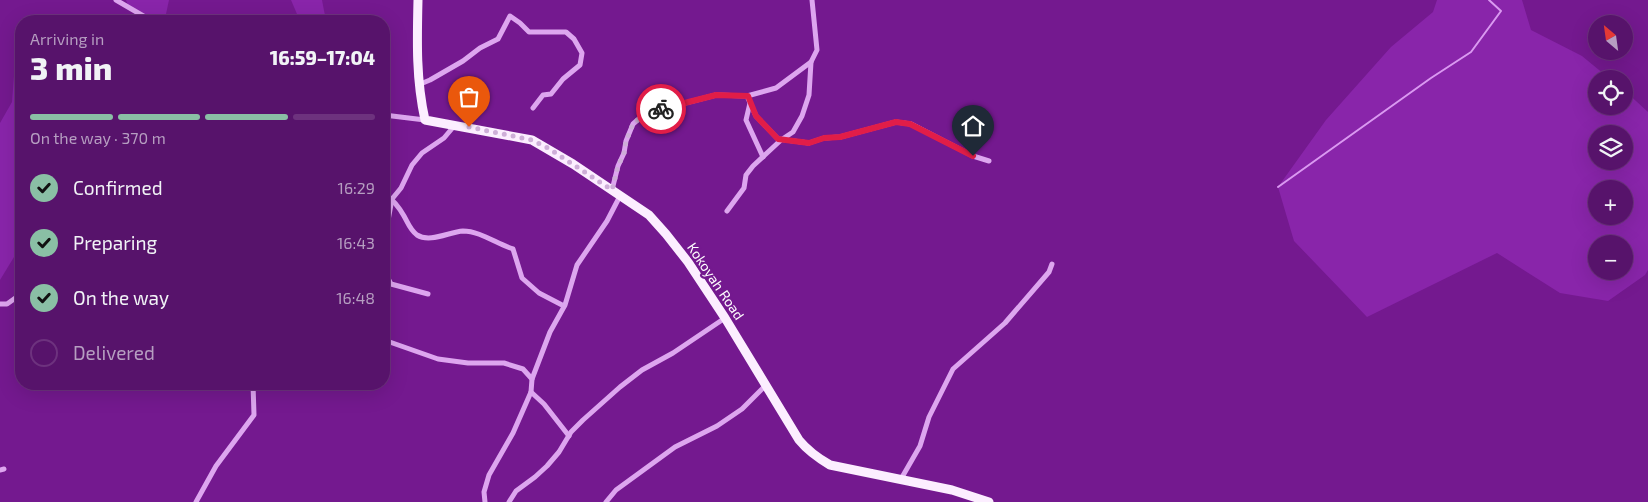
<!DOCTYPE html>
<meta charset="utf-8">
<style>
:root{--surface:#57136b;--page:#5d1c71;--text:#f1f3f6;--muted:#b69ec1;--line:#6d327e;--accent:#8abfa5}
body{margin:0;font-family:"Exo 2",sans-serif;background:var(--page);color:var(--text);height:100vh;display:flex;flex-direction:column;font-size:19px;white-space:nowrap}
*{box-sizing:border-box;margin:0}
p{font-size:16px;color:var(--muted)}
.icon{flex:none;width:28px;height:28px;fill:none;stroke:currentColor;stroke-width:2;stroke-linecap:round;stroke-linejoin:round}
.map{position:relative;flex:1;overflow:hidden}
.panel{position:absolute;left:15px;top:15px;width:375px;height:375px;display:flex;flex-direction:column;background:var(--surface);border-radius:20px;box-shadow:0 5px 20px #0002,0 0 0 1px var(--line)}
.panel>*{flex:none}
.needle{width:32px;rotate:331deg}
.controls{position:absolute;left:1588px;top:15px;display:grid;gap:10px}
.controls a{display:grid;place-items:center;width:45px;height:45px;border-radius:50%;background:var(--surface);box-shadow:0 5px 20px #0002,0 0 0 1px var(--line);font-size:25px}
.pin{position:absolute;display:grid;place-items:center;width:42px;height:42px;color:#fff;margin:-51px -21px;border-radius:50% 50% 50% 0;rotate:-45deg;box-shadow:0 0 5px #0007}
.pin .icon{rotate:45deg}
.courier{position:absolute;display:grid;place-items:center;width:50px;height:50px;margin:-25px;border:4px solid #e11d48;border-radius:50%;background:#fff;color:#222;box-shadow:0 1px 6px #0007}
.overview em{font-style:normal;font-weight:800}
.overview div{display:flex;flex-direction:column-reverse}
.overview{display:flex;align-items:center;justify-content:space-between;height:85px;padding:0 15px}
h1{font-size:32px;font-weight:800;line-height:38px}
.bar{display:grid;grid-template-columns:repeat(4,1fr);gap:8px 5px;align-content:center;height:60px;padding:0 15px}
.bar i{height:6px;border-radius:4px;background:var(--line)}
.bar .active{background:var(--accent)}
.bar p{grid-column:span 4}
ol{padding:0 15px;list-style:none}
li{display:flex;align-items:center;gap:15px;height:55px}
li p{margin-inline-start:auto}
li .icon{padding:5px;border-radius:50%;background:var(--accent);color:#111;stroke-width:4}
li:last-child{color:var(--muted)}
li i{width:28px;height:28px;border:2px solid var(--line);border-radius:50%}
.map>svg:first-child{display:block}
.green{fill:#8925aa;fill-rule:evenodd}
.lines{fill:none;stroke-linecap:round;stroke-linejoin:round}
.stream{stroke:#da99f1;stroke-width:2}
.minor{stroke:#dda6ef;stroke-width:5}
.primary{stroke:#fceeff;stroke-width:9}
.done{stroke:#ceaed8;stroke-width:5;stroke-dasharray:0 9}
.route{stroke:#e11d48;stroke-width:6}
.labels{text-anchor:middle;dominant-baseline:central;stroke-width:4.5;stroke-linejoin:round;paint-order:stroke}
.street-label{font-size:14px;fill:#fff;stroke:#74198f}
</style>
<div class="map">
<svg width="1648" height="502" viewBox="0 0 1648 502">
<rect width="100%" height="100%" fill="#74198f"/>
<g class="green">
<path d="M 126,0 L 169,0 L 166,14 L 157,21 C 143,21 130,13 126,0 Z"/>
<path d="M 291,0 L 322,0 L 326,21 L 300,21 Z"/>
<path d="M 1437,0 L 1522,0 L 1531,30 L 1582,56 L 1610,79 L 1596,79 L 1596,106 L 1624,106 L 1624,90 L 1648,112 L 1648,270 L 1645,275 L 1608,301 L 1560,293 L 1497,253 L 1367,317 L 1294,241 L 1278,187 L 1326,120 L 1391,47 L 1433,12 ZM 1596,134 L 1624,134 L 1624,161 L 1596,161 ZM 1596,189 L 1624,189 L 1624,216 L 1596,216 ZM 1596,244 L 1624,244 L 1624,271 L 1596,271 Z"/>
<path d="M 21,66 L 21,242 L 14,257 L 0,280 L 0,123 L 12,102 L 14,76 Z"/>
</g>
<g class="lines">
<path class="stream" d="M 1278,187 L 1431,78 L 1471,52 L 1501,11 L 1489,0"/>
<g class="minor">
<path d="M 116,0 L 152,21"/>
<path d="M 418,85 L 430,80 L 463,61 L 480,48 L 498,39 L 510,16 L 520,23 L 529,32 L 566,32 L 574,39 L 582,53 L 580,65 L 563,79 L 551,94 L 543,95 L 533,108"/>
<path d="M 747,96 L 756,116 L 778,139 L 809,143 L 824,138 L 840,137 L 896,122 L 911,124 L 973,156 L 989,161"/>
<path d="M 750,103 L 746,120 L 763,157"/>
<path d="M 384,115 L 425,120"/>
<path d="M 612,190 L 618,166 L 624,153 L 626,141 L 633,124 L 641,117 L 662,109 L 716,95 L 747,96 L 776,88 L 811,62 L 817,50 L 812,0"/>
<path d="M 384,193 C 392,199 399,207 404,216 C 408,223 410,230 417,235 C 430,243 449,232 463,231 C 480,231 497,244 513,249 L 522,278 L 539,293 L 564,306"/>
<path d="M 727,211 L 744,188 L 746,175 L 753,166 L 781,140 L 793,132 L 802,116 L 809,95 L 811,62"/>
<path d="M 384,259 L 387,248 L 384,242 L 392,199 L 401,188 L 412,165 L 422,153 L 444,138 L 455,125"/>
<path d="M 384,271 L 391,284 L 428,294"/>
<path d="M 0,304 L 7,304 L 21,294"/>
<path d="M 384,340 L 438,359 L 468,363 L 504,363 L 523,369 L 532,379 L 531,392 L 544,404 L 569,436"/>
<path d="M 532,379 L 550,332 L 565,305 L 577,265 L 607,221 L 620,196"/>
<path d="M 0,470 L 4,469"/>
<path d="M 901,479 L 920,446 L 929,417 L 953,369 L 1005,323 L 1049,272 L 1052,264"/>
<path d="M 196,502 L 216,466 L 254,415 L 253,384"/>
<path d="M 485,502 L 484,492 L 489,475 L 513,433 L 531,392"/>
<path d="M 509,502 L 516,491 L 535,477 L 547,466 L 559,452 L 571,432 L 583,420 L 620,387 L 642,370 L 673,353 L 725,318"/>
<path d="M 606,502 L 616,490 L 675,447 L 717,426 L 742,409 L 765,386"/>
</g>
<path class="primary" d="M 418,0 C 417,41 416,80 425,120 L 532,140 L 573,164 L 649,215 L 666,234 L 688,262 L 725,318 L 799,440 C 808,451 818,458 830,465 L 952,490 L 989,502"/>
</g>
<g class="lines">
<path class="done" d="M 469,127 L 532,140 L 548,148 L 612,190 L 618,166 L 624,153 L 626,141 L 633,124 L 641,117 L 661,109"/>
<path class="route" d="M 661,109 L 716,95 L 748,96 L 756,116 L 778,139 L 809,143 L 824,138 L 840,137 L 896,122 L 910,124 L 973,156"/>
</g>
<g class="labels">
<g class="street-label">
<text transform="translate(716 281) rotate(56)">Kokoyah Road</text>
</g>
</g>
</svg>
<div class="controls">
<a><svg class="needle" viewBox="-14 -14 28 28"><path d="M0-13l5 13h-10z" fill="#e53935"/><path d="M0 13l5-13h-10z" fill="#b69ec1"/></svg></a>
<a><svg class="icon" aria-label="locate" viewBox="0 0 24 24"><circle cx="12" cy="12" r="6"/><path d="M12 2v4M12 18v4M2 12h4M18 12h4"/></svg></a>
<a><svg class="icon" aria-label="layers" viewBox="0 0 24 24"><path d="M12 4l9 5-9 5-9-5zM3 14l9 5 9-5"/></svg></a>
<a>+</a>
<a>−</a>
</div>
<div class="pin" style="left:469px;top:127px;background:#ea580c"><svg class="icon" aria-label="bag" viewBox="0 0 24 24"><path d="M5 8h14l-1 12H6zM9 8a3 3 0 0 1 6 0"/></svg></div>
<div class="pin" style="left:973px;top:156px;background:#1f2937"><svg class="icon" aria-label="home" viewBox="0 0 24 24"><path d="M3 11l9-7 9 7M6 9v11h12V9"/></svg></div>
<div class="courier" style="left:661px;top:109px"><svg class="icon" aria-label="bike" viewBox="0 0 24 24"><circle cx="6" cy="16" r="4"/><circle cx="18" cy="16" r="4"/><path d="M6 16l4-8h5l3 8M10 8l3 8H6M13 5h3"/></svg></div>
<section class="panel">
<div class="overview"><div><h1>3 min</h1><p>Arriving in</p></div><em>16:59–17:04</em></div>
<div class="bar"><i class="active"></i><i class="active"></i><i class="active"></i><i></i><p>On the way · 370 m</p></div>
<ol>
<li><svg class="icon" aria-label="check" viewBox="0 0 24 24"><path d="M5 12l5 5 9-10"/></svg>Confirmed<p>16:29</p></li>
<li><svg class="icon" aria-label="check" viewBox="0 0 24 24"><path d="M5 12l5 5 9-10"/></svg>Preparing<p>16:43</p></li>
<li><svg class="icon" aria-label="check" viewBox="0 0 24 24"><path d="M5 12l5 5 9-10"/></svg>On the way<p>16:48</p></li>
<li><i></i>Delivered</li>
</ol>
</section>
</div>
